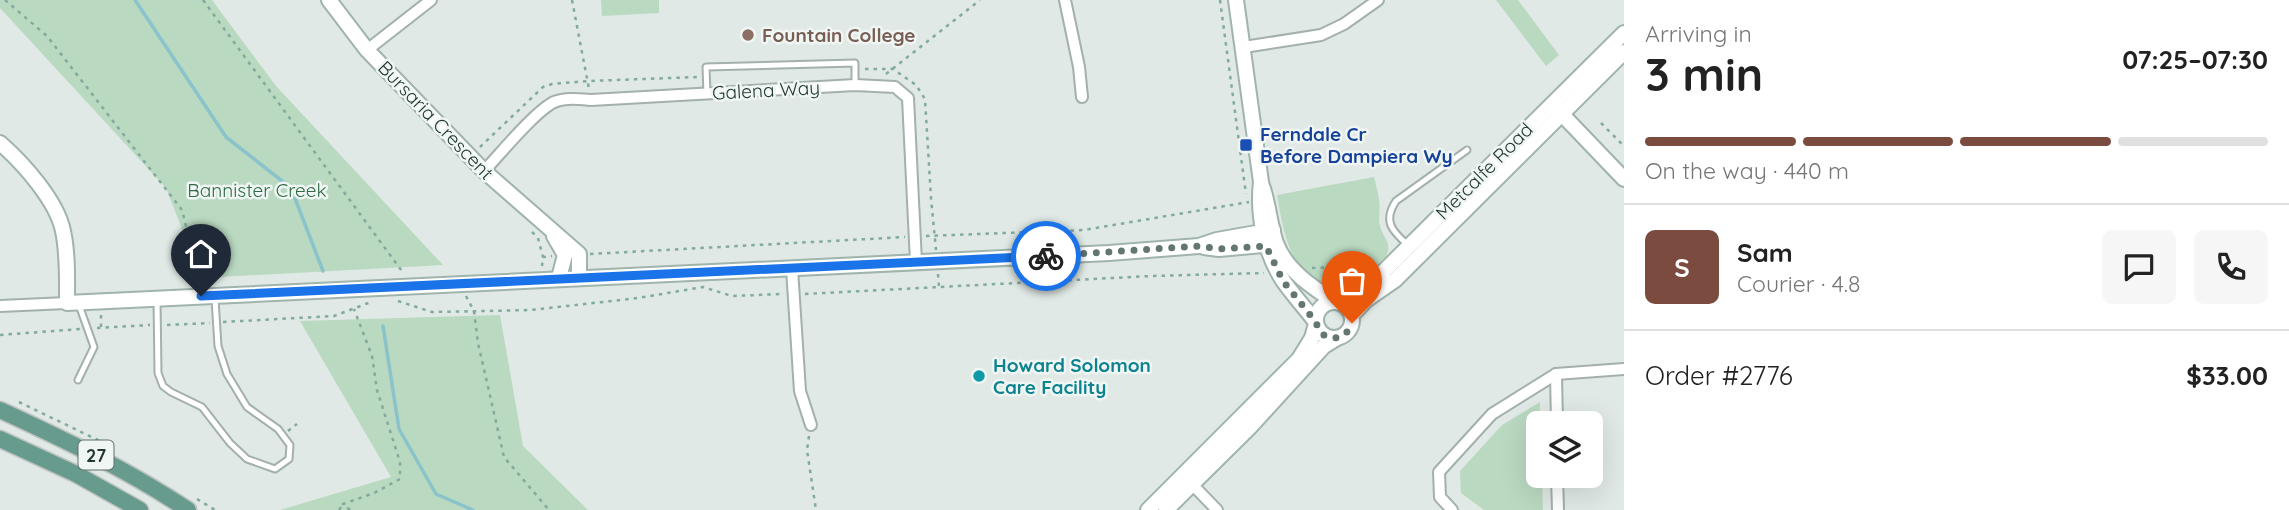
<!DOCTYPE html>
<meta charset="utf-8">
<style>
:root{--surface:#fff;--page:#f6f6f6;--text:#222;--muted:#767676;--line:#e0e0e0;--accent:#7a4b3e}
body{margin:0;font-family:Quicksand,sans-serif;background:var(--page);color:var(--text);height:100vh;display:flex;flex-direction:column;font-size:26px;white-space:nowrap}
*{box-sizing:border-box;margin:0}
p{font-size:23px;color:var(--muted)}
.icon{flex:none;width:38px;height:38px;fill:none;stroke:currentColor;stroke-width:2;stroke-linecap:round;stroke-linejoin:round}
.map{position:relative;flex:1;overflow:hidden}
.sheet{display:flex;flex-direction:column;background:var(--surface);width:665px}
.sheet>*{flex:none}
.buttons{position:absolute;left:1526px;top:411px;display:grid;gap:14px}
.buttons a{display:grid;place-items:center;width:77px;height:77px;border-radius:10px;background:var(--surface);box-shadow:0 7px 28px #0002;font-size:35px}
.pin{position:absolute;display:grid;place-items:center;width:60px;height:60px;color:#fff;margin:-72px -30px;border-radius:50% 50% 50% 0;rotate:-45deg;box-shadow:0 0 7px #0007}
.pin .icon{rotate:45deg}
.courier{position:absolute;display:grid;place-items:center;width:70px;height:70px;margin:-35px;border:5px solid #1a73e8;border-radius:50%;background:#fff;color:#222;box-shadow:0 2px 9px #0007}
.head em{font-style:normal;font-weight:800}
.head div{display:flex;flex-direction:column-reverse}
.head{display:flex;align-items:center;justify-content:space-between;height:119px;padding:0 21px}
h1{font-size:46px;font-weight:800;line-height:52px}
.bar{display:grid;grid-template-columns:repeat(4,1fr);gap:10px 7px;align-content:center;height:84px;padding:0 21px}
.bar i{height:9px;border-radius:5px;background:var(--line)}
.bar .selected{background:var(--accent)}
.bar p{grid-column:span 4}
.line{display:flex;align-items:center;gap:18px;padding:0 21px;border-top:2px solid var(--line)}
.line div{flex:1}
.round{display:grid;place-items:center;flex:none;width:74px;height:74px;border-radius:10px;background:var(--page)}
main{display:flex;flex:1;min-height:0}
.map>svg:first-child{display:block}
.green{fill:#bad9c1}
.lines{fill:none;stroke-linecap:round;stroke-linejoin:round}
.stream{stroke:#8bc3cb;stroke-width:3.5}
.lane-casing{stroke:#a3b0ab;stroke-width:9}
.street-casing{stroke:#a3b0ab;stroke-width:14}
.secondary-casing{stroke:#a0b4ac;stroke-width:18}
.primary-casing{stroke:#bdc3c1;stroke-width:19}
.path{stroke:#82aa9d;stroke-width:2.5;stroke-dasharray:3.5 5;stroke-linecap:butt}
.lane{stroke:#fff;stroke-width:5}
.street{stroke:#fff;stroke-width:10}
.secondary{stroke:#fff;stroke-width:14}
.primary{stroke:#679b8d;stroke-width:16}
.done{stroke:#647670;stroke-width:7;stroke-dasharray:0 12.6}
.route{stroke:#1a73e8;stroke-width:9}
.education-dot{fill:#8d6e63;stroke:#f0f6f3;stroke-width:2.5}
.transit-dot{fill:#1a4fb4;stroke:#f0f6f3;stroke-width:2.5}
.culture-dot{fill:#0f9aa8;stroke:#f0f6f3;stroke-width:2.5}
.labels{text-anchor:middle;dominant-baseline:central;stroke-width:5;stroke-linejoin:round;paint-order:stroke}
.shield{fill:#f0f6f3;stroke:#60716b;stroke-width:2}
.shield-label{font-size:18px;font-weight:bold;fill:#223831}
.education-label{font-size:19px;font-weight:bold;fill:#785e54;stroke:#f0f6f3;text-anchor:start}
.street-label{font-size:19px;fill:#223831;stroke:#f0f6f3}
.transit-label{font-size:19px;font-weight:bold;fill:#164399;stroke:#f0f6f3;text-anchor:start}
.park-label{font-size:19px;fill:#306b45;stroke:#f0f6f3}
.culture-label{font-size:19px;font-weight:bold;fill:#0d838f;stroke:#f0f6f3;text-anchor:start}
</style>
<main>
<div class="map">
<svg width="1624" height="510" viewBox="0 0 1624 510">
<rect width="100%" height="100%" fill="#e0e9e5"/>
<g class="green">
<path d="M 0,0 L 212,0 L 276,86 L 443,265 L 201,278 L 166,188 L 0,8 Z"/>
<path d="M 601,0 L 659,0 L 659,13 L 602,16 Z"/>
<path d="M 1496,0 L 1518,0 L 1559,55 L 1546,66 Z"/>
<path d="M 1374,177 C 1376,185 1378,192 1379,200 C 1381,210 1377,219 1381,229 C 1385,240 1392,244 1386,256 C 1374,267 1360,285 1345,291 C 1337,293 1331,291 1324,287 C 1289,270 1283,230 1277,195 Z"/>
<path d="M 500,315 L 523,446 L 588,510 L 280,510 L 391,477 L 300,321 Z"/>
<path d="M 1540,402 L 1538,476 L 1542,476 L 1543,510 L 1484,510 L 1461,493 L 1460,471 L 1502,425 Z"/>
</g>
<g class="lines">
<g class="stream">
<path d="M 135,0 L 226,137 L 291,188 L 323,271"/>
<path d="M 383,326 L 399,429 L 436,494 L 473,510"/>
</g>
<defs>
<g id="lane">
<path d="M 707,94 L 706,67 L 855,63 L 855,85"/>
<path d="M 1409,246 C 1393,232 1382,222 1396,201 L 1467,150"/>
<path d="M 157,300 L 158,373 L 163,386 L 171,392 L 202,407 L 230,443 L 247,459 L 275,469 L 289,459 L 290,445 L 278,429 L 247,407 L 227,374 L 218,346 L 215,299"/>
<path d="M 78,380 L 94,347 L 79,305"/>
</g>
<g id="street">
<path d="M 1065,0 L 1079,67 L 1082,97"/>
<path d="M 1244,47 L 1321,35 L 1344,24 L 1378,0"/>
<path d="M 367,50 L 431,0"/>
<path d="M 484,171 C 501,153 532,115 552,103 C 563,97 579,99 591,100 L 855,85 L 895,87 L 908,98 L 916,262"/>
<path d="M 792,269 L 800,391 L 811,425"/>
<path d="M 0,306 L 67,303"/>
<path d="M 1556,374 L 1557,424"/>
<path d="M 1557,476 L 1558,510"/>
<path d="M 1187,479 L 1217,510"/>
<path d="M 1452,510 L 1440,497 L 1439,472 L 1492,414 L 1556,374 L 1624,369"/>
</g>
<g id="secondary">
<path d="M 329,0 L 367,50 L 484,171 L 579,254 L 579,277"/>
<path d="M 1236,0 L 1261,182 C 1257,215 1265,254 1284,282 C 1294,296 1305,308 1315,321"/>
<path d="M 1555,107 L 1624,179"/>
<path d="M 0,143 C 23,163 57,201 63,231 C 68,254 67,280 67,303 L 1109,253 L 1199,246 L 1217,240 L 1273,230"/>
<path d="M 1261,183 C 1269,203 1269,223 1276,243 C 1286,270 1312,287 1335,302"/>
<path d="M 554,236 L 565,255 L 559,278"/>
<path d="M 1204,247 L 1219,249 L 1274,244"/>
<circle cx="1334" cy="320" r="18"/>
<path d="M 1338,302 L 1353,296 L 1384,271 L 1624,33"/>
<path d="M 1352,315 L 1366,300 L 1395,280 L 1624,52"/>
<path d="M 1148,510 L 1299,359 L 1312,338 L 1316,324"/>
<path d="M 1166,510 L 1250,427 L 1324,346 L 1337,338"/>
</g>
<g id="primary">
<path d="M 0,410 C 65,440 128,470 188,510"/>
<path d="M 0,439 L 76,474 L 140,510"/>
</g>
</defs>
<use href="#lane" class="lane-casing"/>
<use href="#street" class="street-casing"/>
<use href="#secondary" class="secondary-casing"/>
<use href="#primary" class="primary-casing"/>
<g class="path">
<path d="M 5,0 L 47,36 L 182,210 L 200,282"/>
<path d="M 203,0 L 404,274"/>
<path d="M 572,0 L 589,89"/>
<path d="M 1220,0 L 1246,194"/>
<path d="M 865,69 L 893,69 L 916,85 L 925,99 L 931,198 L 936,250"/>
<path d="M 886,74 L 980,0"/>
<path d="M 1601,123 L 1624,146"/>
<path d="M 480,147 L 543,87 L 552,84 L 588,81 L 698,77"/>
<path d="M 532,232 L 538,238 L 543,257"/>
<path d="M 926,236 L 1084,230 L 1249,202"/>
<path d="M 590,254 L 905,237"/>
<path d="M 542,266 L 543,257 L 552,256"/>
<path d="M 1312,268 L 1368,266"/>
<path d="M 938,274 L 939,287"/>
<path d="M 805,294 L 1151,276 L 1264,273"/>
<path d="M 466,296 L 474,311 L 478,343 L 504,457 L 549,510"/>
<path d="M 398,301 L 432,312 L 486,311 L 531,310 L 638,298 L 703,287 L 732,296 L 782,294"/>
<path d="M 101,315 L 101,328"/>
<path d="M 223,322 L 334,316 L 371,302"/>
<path d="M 167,325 L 210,323"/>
<path d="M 97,328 L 150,325"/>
<path d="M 0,335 L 80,329"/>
<path d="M 19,402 L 104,443"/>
<path d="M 288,431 L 297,424"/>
<path d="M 809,436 L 807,450 L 816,510"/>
<path d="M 197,499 L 215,510"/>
<path d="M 339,510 L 343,504"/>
<path d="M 350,510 L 343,504 L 374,493 L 400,479 L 400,462 L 377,390 L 372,356 L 354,309"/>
</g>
<use href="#lane" class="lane"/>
<use href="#street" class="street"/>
<use href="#secondary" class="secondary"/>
<use href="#primary" class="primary"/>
</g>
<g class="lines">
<path class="done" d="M 1046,256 L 1199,246 L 1219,249 L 1266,246 L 1283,281 L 1315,321 L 1321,333 C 1333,342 1347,338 1352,323"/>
<path class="route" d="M 201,296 L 1046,256"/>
</g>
<circle class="education-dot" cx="748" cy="35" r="7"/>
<rect class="transit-dot" x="1239" y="138" width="14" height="14" rx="3.5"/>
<circle class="culture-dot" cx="979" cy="376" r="7"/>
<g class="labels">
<rect class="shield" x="78.5" y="440.5" width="35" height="29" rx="5"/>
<g class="shield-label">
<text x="96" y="455">27</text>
</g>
<g class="education-label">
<text x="762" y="35">Fountain College</text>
</g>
<g class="street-label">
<text transform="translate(766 90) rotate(-3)">Galena Way</text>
<text transform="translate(436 120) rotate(46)">Bursaria Crescent</text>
<text transform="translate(1484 171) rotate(-45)">Metcalfe Road</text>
</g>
<g class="transit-label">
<text x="1260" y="134">Ferndale Cr<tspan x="1260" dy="22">Before Dampiera Wy</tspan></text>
</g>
<g class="park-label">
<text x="257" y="190">Bannister Creek</text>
</g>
<g class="culture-label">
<text x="993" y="365">Howard Solomon<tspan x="993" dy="22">Care Facility</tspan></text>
</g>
</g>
</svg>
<div class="buttons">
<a><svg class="icon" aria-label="layers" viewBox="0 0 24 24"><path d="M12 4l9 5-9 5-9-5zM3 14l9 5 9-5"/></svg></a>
</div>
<div class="pin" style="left:1352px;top:323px;background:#ea580c"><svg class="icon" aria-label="bag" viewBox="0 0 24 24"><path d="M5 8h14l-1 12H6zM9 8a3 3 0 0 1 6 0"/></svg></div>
<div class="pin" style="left:201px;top:296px;background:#1f2937"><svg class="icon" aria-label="home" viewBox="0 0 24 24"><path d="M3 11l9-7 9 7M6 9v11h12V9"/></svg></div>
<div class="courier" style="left:1046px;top:256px"><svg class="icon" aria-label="bike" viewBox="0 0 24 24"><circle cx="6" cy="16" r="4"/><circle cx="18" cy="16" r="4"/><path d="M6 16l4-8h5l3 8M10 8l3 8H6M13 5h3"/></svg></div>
</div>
<section class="sheet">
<div class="head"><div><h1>3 min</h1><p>Arriving in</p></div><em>07:25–07:30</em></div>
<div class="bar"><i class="selected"></i><i class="selected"></i><i class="selected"></i><i></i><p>On the way · 440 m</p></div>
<div class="line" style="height:126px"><b class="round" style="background:var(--accent);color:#fff">S</b><div><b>Sam</b><p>Courier · 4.8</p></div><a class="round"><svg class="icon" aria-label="chat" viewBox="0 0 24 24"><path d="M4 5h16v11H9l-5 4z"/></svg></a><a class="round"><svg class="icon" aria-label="phone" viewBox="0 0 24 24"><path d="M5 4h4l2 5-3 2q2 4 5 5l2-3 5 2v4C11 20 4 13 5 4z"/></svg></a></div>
<div class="line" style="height:91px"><div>Order #2776</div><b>$33.00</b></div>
</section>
</main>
